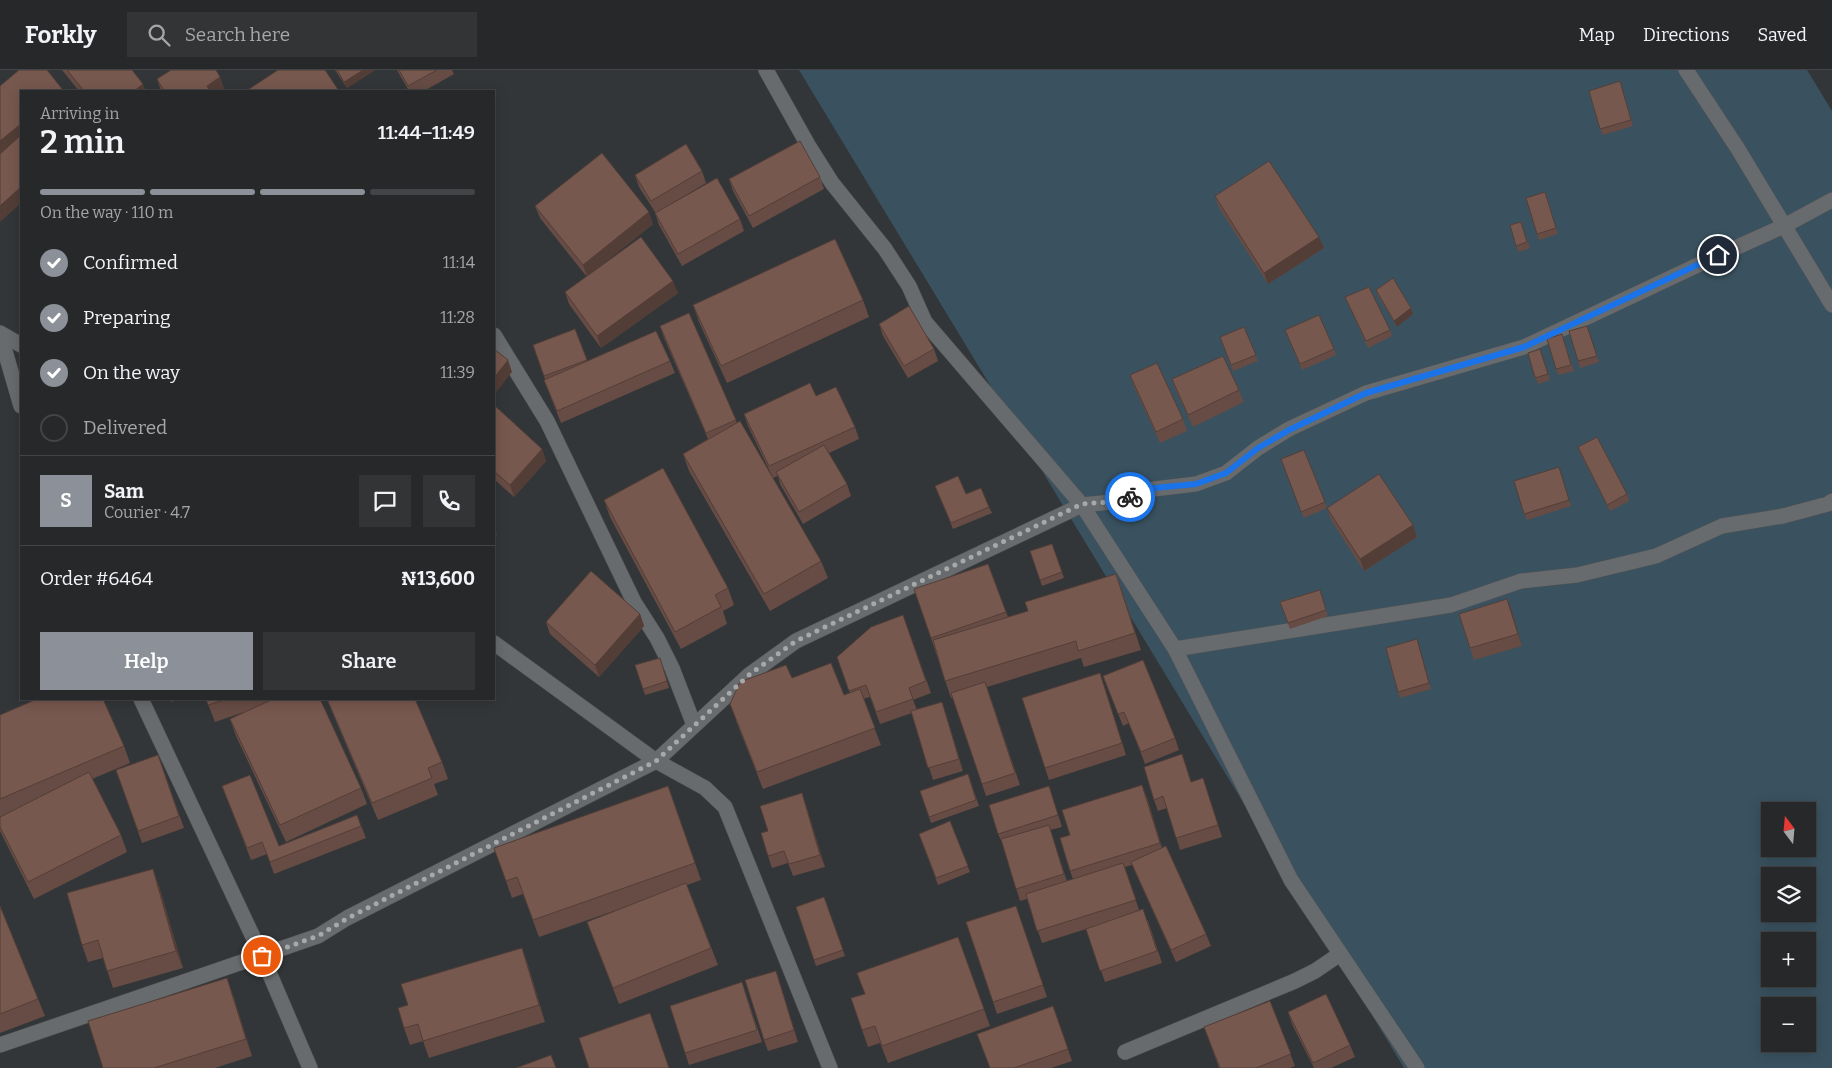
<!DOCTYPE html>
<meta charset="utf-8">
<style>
:root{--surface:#26282a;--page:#323436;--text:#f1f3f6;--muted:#a4a6a8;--line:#424447;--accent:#8c9099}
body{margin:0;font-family:Bitter,serif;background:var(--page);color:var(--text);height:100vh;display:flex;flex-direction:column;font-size:19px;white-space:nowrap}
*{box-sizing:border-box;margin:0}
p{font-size:16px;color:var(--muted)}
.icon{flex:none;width:28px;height:28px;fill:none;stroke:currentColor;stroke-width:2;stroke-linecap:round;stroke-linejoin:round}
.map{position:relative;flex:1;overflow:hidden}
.drawer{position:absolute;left:20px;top:20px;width:475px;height:610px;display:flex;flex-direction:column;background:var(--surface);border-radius:0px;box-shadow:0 2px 12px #0003,0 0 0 1px var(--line)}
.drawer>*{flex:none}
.needle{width:32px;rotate:344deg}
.fabs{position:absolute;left:1761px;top:732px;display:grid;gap:10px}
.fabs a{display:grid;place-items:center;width:55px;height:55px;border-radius:0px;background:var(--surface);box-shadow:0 2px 12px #0003,0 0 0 1px var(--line);font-size:25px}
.pin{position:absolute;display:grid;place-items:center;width:42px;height:42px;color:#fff;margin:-21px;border:2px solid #fff;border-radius:50%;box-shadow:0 1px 5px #0007}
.courier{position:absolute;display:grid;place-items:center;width:50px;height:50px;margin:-25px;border:4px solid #1a73e8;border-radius:50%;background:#fff;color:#222;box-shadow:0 1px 6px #0007}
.headline em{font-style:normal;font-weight:600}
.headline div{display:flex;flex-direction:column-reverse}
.headline{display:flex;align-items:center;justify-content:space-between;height:85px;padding:0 20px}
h1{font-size:32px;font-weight:600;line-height:38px}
.bar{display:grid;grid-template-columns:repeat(4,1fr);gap:8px 5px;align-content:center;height:60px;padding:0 20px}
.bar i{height:6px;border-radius:4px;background:var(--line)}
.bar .current{background:var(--accent)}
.bar p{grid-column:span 4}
.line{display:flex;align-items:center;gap:12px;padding:0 20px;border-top:1px solid var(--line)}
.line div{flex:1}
.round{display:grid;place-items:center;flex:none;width:52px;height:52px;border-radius:0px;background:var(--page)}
ol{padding:0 20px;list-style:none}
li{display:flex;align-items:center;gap:15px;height:55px}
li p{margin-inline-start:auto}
li .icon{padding:5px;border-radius:50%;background:var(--accent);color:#fff;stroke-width:4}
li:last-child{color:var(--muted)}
li i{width:28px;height:28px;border:2px solid var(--line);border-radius:50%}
.cta{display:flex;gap:10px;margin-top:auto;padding:10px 20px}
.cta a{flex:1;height:58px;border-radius:0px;background:var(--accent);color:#fff;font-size:20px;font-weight:600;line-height:58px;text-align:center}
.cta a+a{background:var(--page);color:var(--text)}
header{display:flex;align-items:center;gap:30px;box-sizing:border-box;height:70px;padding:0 25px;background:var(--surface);border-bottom:1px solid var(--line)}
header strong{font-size:24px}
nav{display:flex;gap:28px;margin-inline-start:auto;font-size:18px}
.search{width:350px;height:45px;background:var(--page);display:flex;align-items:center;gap:12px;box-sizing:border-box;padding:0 18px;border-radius:0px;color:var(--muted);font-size:19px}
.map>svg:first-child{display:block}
.green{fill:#3a5260;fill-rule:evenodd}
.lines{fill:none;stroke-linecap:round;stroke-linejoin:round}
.minor-casing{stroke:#4f5253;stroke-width:16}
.minor{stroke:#686b6d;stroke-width:15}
.wall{fill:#664c44}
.shaded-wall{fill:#533e37}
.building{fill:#77584f;stroke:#533e37}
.done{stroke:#a6a8a9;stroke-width:5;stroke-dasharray:0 9}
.route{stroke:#1a73e8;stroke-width:6}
</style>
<header>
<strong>Forkly</strong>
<div class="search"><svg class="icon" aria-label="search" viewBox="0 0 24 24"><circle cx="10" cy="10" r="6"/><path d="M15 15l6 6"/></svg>Search here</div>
<nav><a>Map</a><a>Directions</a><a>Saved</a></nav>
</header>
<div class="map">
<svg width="1832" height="998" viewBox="0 0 1832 998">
<rect width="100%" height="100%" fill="#333638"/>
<path class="green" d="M 799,0 L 1807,0 L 1832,41 L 1832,998 L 1404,998 ZM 1770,741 L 1808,741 L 1808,779 L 1770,779 ZM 1770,806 L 1808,806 L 1808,844 L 1770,844 ZM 1770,871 L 1808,871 L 1808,909 L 1770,909 ZM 1770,936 L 1808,936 L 1808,974 L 1770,974 Z"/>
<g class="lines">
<defs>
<g id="minor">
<path d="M 766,0 L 808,75 L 832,113 L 885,179 L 909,216 L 925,252 L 1082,435 L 1175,579 L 1291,810 L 1417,998"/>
<path d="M 1686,0 L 1738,79 L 1832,235"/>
<path d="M 0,263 L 21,275"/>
<path d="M 0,264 L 21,336"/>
<path d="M 494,265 L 547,351 L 634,532 L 657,568 L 672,598 L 694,655"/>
<path d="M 494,573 L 656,691 L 705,718 L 725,737 L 830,998"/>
<path d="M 1175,579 L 1451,535 L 1521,511 L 1577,505 L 1656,486 L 1722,456 L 1783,446 L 1828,434 L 1832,431"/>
<path d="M 141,629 L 262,886 L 310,998"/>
<path d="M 0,975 L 318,866 L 347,848 L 656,691 L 749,605 L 796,571 L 1082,435 L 1121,431 L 1154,419 L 1196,414 L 1226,403 L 1258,378 L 1289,359 L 1366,323 L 1524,277 L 1702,193 L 1784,156 L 1832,130"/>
<path d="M 1125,982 L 1295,911 L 1315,901 L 1340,884"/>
</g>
</defs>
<use href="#minor" class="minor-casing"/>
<use href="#minor" class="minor"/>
</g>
<g class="wall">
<path d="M 62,0 L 132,0 L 146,21 L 79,21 Z"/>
<path d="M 335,0 L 375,0 L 347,18 Z"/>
<path d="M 397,0 L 452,0 L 454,4 L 424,21 L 409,21 Z"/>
<path d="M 220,7 L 224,19 L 221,21 L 161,21 L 157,9 Z"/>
<path d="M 1622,17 L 1633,56 L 1603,65 L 1600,59 Z"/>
<path d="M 702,101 L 706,113 L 671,134 L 740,149 L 744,161 L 682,196 L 659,155 L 655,143 L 655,142 L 639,117 L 635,105 Z"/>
<path d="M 820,107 L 824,119 L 753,158 L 733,121 L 729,109 Z"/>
<path d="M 1545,122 L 1558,164 L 1539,170 L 1537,164 Z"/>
<path d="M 1215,126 L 1324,178 L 1268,214 L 1219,138 Z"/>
<path d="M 535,136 L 653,154 L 593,202 L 678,223 L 601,278 L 569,234 L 565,222 L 587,207 L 540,148 Z"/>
<path d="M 1521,152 L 1530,178 L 1519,182 L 1516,176 Z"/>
<path d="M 1376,220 L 1411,238 L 1413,244 L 1397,257 L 1378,226 Z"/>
<path d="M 1345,227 L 1390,260 L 1392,266 L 1368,278 Z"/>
<path d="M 863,230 L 869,247 L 727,313 L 699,252 L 693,235 Z"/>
<path d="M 689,243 L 737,353 L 773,408 L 748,356 L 744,344 L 816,326 L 855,357 L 859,369 L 829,383 L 847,414 L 851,426 L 803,454 L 780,414 L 778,406 L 773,408 L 821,491 L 828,508 L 770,541 L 689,401 L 683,384 L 708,369 L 664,268 L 660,256 Z"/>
<path d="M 879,254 L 934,279 L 938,291 L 908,308 L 883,266 Z"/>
<path d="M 1587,256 L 1599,292 L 1580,298 L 1578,291 Z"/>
<path d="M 1244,257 L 1258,291 L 1233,301 L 1220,267 Z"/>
<path d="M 575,259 L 587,291 L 670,291 L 675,303 L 561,353 L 544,310 L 545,309 L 533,275 Z"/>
<path d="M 1562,264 L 1574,301 L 1558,305 L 1556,299 Z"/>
<path d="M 1287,266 L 1334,279 L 1336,285 L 1302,300 Z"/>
<path d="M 1540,279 L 1550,310 L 1538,314 L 1528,283 Z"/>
<path d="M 1130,305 L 1183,349 L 1187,361 L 1160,373 L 1134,317 Z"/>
<path d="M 1172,309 L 1239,320 L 1244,332 L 1193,357 L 1176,321 Z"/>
<path d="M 494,335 L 542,379 L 546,391 L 514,427 L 494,409 Z"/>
<path d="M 1578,377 L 1627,424 L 1629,431 L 1610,441 L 1580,383 Z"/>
<path d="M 1304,380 L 1327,438 L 1413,455 L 1417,467 L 1364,501 L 1331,450 L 1327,438 L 1304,448 L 1281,389 Z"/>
<path d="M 1559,397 L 1571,436 L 1527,450 L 1524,444 Z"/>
<path d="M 935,416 L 989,437 L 992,443 L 953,459 Z"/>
<path d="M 604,430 L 728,518 L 734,535 L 723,541 L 727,554 L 681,579 L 610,447 Z"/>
<path d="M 1052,474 L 1064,508 L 1042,516 L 1030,481 Z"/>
<path d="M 988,494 L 1008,547 L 1028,541 L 1116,504 L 1122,521 L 1141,580 L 1084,597 L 1081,588 L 987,617 L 1020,715 L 986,726 L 953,628 L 951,628 L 931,568 Z"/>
<path d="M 1320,520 L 1328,546 L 1290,559 L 1280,532 Z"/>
<path d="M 1507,529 L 1522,576 L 1474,590 L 1470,578 Z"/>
<path d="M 640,544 L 644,556 L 599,607 L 550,564 L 546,552 Z"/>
<path d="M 903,545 L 931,623 L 913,630 L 917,640 L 946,644 L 963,701 L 933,710 L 912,643 L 880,654 L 870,627 L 863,629 L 881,675 L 763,719 L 736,651 L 792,608 L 844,625 L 850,623 L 837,587 Z"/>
<path d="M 1417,569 L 1431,619 L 1400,628 L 1398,622 Z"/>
<path d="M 660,588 L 669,618 L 645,625 L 635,595 Z"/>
<path d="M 1103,606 L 1175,668 L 1179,680 L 1145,694 L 1129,653 L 1123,656 Z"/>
<path d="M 1104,615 L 1126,685 L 1049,710 L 1045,698 Z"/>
<path d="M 170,629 L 182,629 L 171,632 Z"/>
<path d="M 206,629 L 320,629 L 361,718 L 367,734 L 286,772 L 236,666 L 230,649 L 244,642 L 215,652 Z"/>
<path d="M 327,629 L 442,692 L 448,709 L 434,714 L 438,725 L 378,750 L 333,644 Z"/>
<path d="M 0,645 L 124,676 L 130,693 L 92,709 L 121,765 L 127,782 L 34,829 L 0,761 Z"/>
<path d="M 158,685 L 184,758 L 142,773 L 116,700 Z"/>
<path d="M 968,704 L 979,736 L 931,753 L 920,721 Z"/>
<path d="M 1203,708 L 1222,767 L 1180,780 L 1167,738 L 1158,741 L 1154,730 L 1192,712 Z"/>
<path d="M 222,716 L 279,776 L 357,745 L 366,768 L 274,804 L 267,784 L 251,790 Z"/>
<path d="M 668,716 L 701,810 L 687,815 L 718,895 L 619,934 L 587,852 L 634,834 L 539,867 L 523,824 L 512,828 L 494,778 Z"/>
<path d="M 1049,716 L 1062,757 L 1050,760 L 1067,811 L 1073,809 L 1070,801 L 1070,765 L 1147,727 L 1162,778 L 1206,864 L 1211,876 L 1176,892 L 1136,804 L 1132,795 L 1125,797 L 1139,840 L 1148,851 L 1162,893 L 1105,912 L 1086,859 L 1042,873 L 1027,829 L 1020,831 L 1003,775 L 998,764 Z"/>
<path d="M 802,723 L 825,797 L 793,806 L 788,793 L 772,798 L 768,786 L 768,761 Z"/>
<path d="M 950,751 L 970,802 L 938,815 L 919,764 Z"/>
<path d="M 159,816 L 183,898 L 113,918 L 103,888 L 88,892 L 82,875 Z"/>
<path d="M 824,827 L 845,886 L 816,896 L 796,837 Z"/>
<path d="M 0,836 L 38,929 L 45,946 L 0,963 Z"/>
<path d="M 1016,836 L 1047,927 L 997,944 L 993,932 Z"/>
<path d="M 958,867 L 990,956 L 888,993 L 880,973 L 868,977 L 851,928 L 865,924 Z"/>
<path d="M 522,878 L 528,895 L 545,952 L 429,988 L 423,971 L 410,975 L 404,958 L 408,935 Z"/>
<path d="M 776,901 L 798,972 L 768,981 L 764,970 Z"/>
<path d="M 742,912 L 762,972 L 689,995 L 685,983 Z"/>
<path d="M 233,925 L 252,986 L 215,998 L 103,998 Z"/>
<path d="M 1270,931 L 1295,996 L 1290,998 L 1219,998 L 1204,957 Z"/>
<path d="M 1053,936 L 1072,991 L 1051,998 L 989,998 Z"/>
<path d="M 1288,942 L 1350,975 L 1355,987 L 1331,998 L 1314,998 L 1292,954 Z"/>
</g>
<g class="shaded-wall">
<path d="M 363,0 L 375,0 L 347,18 L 344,12 Z"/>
<path d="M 220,7 L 224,19 L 221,21 L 208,21 L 207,16 Z"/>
<path d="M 143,14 L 146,21 L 134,21 Z"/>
<path d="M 21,54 L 21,69 L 0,86 L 0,71 Z"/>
<path d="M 21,117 L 21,133 L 0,152 L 0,136 Z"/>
<path d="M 649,142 L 653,154 L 587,207 L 583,195 Z"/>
<path d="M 1319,167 L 1324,178 L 1268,214 L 1264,203 Z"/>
<path d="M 673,211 L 678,223 L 601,278 L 597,266 Z"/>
<path d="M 1411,238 L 1413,244 L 1397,257 L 1394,251 Z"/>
<path d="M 508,290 L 512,302 L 494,325 L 494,308 Z"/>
<path d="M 542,379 L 546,391 L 514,427 L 510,415 Z"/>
<path d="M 494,455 L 497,465 L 494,469 Z"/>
<path d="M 1413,455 L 1417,467 L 1364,501 L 1360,489 Z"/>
<path d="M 1116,504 L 1122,521 L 1141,580 L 1135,563 Z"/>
<path d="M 1507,529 L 1512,541 L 1522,576 L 1518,564 Z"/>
<path d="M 640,544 L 644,556 L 599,607 L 595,595 Z"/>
<path d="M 1417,569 L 1419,575 L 1431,619 L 1429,613 Z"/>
<path d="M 1100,603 L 1104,615 L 1126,685 L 1122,673 Z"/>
<path d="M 942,632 L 946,644 L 963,701 L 959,689 Z"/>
<path d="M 1142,715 L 1147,727 L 1164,785 L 1160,773 Z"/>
<path d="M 802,723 L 806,735 L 825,797 L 820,785 Z"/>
<path d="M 1049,755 L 1053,767 L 1068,816 L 1064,804 Z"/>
<path d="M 153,799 L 159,816 L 183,898 L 176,881 Z"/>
<path d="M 522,878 L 528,895 L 545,952 L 539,935 Z"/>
<path d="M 776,901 L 780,913 L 798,972 L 794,960 Z"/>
<path d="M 227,908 L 233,925 L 252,986 L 246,969 Z"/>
</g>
<g class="building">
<path d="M 19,0 L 47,0 L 63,20 L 62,21 L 21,21 L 21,54 L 0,71 L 0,16 Z"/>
<path d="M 67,0 L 132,0 L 143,14 L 134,21 L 84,21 Z"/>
<path d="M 171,0 L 216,0 L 220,7 L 207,16 L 210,21 L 164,21 L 157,9 Z"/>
<path d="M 278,0 L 325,0 L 339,21 L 246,21 Z"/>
<path d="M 337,0 L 363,0 L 344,12 Z"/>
<path d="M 399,0 L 437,0 L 408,16 Z"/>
<path d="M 1620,11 L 1631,50 L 1600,59 L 1589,21 Z"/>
<path d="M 21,65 L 21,117 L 0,136 L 0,84 Z"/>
<path d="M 800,71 L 820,107 L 749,146 L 729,109 Z"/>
<path d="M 686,74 L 702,101 L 651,131 L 635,105 Z"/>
<path d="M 602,83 L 649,142 L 583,195 L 535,136 Z"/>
<path d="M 1269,91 L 1319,167 L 1264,203 L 1215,126 Z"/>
<path d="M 717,108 L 740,149 L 678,184 L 655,143 Z"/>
<path d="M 1545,122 L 1556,158 L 1537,164 L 1526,128 Z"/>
<path d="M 1521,152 L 1527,172 L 1516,176 L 1510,155 Z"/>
<path d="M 641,167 L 673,211 L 597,266 L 565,222 Z"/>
<path d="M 835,169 L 863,230 L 721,296 L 693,235 Z"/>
<path d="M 1393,208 L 1411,238 L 1394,251 L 1376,220 Z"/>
<path d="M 1369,217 L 1390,260 L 1366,271 L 1345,227 Z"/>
<path d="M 909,236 L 934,279 L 904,296 L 879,254 Z"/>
<path d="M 689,243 L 736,350 L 706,363 L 660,256 Z"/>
<path d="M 1319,245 L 1334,279 L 1300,294 L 1285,260 Z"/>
<path d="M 1587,256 L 1597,286 L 1578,291 L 1569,261 Z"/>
<path d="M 1244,257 L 1256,285 L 1231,295 L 1220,267 Z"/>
<path d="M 575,259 L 587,290 L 544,306 L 533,275 Z"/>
<path d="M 656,261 L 670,291 L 557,341 L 544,310 Z"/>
<path d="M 1562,264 L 1571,295 L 1556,299 L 1547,269 Z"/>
<path d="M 494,279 L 508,290 L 494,308 Z"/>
<path d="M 1540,279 L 1548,304 L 1535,308 L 1528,283 Z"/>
<path d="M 1223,286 L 1239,320 L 1188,345 L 1172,309 Z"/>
<path d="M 1157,293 L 1183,349 L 1156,362 L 1130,305 Z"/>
<path d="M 810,313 L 816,326 L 836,317 L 855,357 L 769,396 L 744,344 Z"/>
<path d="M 494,335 L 542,379 L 510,415 L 494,401 Z"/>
<path d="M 740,351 L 821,491 L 764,524 L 683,384 Z"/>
<path d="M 1597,367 L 1627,424 L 1607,435 L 1578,377 Z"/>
<path d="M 824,375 L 847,414 L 799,442 L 776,402 Z"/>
<path d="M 1304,380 L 1325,432 L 1301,442 L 1281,389 Z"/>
<path d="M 1559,397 L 1569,430 L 1524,444 L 1514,411 Z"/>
<path d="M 663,398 L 728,518 L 715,525 L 721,537 L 675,562 L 604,430 Z"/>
<path d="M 1379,404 L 1413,455 L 1360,489 L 1327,438 Z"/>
<path d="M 958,406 L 966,424 L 981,418 L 989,437 L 951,453 L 935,416 Z"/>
<path d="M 1052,474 L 1062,502 L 1040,510 L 1030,481 Z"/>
<path d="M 988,494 L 1006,542 L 931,568 L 914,519 Z"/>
<path d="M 591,501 L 640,544 L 595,595 L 546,552 Z"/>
<path d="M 1116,504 L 1135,563 L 1078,581 L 1076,571 L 945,611 L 933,570 L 1028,541 L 1025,532 Z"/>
<path d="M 1320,520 L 1326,540 L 1288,553 L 1280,532 Z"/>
<path d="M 1507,529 L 1518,564 L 1470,578 L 1459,544 Z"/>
<path d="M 903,545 L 926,611 L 909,618 L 913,629 L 876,642 L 866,615 L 849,621 L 837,587 L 871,557 Z"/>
<path d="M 1417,569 L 1429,613 L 1398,622 L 1386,578 Z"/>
<path d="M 660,588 L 667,611 L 643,619 L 635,595 Z"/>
<path d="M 1143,590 L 1175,668 L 1141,682 L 1124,642 L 1118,644 L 1103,606 Z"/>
<path d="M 831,593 L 844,625 L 860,619 L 875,658 L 757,702 L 730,634 L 740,612 L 786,595 L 792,608 Z"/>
<path d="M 1100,603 L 1122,673 L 1045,698 L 1022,628 Z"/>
<path d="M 985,612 L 1015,703 L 982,714 L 951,623 Z"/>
<path d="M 37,629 L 103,629 L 124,676 L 0,729 L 0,645 Z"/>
<path d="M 206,629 L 227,629 L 208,635 Z"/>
<path d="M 273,629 L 320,629 L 361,718 L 280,755 L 230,649 Z"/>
<path d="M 327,629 L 415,629 L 442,692 L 428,698 L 432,708 L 372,733 Z"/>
<path d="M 942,632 L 959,689 L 928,698 L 911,641 Z"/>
<path d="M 1182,684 L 1191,712 L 1203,708 L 1218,755 L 1176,768 L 1163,726 L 1154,730 L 1144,697 Z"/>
<path d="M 158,685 L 179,746 L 138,761 L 116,700 Z"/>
<path d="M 89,702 L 121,765 L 28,812 L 0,757 L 0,747 Z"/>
<path d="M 968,704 L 976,730 L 929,747 L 920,721 Z"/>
<path d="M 250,705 L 279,776 L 357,745 L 361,756 L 270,792 L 262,772 L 247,778 L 222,716 Z"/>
<path d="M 1142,715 L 1160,773 L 1070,801 L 1060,768 L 1070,765 L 1062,740 Z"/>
<path d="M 668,716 L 695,793 L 533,850 L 517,807 L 506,811 L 494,778 Z"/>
<path d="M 1049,716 L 1058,745 L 998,764 L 989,735 Z"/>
<path d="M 802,723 L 820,785 L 789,794 L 784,781 L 768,786 L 761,763 L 768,761 L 760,736 Z"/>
<path d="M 950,751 L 968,796 L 936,808 L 919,764 Z"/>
<path d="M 1049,755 L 1064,804 L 1016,819 L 1001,769 Z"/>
<path d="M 1166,776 L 1206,864 L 1171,880 L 1131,792 Z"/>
<path d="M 1123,793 L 1136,830 L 1037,861 L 1026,824 Z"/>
<path d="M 153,799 L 176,881 L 107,901 L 98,870 L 82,875 L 67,823 Z"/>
<path d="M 686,813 L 711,878 L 613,918 L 587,852 Z"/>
<path d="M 824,827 L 843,880 L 814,890 L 796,837 Z"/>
<path d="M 0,836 L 38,929 L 0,944 Z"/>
<path d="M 1016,836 L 1043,915 L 993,932 L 966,852 Z"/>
<path d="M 1143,839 L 1157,881 L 1100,901 L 1086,859 Z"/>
<path d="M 958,867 L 984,939 L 882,976 L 875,956 L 862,960 L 851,928 L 865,924 L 857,903 Z"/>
<path d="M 522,878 L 539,935 L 423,971 L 418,954 L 404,958 L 398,938 L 408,935 L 401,914 Z"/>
<path d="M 776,901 L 794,960 L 764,970 L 745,910 Z"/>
<path d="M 227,908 L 246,969 L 154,998 L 103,998 L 88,951 Z"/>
<path d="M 742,912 L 757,960 L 685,983 L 670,936 Z"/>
<path d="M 1326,924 L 1350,975 L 1313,993 L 1288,942 Z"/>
<path d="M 1270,931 L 1291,984 L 1256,998 L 1220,998 L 1204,957 Z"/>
<path d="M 1053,936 L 1068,979 L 1014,998 L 990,998 L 977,964 Z"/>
<path d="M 650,943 L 669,998 L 589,998 L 579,968 Z"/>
<path d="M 551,985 L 556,998 L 516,998 Z"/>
</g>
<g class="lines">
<path class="done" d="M 262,886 L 318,866 L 348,848 L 656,691 L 750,604 L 796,571 L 1082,434 L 1121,431 L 1130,427"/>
<path class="route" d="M 1130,427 L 1154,418 L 1196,414 L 1226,403 L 1258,378 L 1289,360 L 1366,323 L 1524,277 L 1718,185"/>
</g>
</svg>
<div class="fabs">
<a><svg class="needle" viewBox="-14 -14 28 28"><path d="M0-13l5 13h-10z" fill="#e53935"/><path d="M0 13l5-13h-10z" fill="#a4a6a8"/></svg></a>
<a><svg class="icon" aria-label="layers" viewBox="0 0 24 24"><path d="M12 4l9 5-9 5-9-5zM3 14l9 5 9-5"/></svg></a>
<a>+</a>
<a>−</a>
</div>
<div class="pin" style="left:262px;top:886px;background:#ea580c"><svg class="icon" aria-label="bag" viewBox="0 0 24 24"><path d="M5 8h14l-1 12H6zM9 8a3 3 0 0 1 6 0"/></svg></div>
<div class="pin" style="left:1718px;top:185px;background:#1f2937"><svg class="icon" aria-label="home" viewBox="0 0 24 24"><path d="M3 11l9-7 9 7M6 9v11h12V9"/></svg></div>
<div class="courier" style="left:1130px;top:427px"><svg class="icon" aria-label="bike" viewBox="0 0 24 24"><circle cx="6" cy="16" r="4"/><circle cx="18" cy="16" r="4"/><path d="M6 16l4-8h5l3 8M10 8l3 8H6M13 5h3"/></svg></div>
<section class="drawer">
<div class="headline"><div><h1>2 min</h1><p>Arriving in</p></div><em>11:44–11:49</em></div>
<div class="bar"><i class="current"></i><i class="current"></i><i class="current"></i><i></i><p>On the way · 110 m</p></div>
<ol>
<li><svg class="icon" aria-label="check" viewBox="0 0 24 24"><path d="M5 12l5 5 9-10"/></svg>Confirmed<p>11:14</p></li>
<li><svg class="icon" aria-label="check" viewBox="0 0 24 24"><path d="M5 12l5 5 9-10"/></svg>Preparing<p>11:28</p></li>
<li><svg class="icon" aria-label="check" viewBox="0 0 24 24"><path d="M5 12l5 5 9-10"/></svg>On the way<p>11:39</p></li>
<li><i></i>Delivered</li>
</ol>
<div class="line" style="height:90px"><b class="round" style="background:var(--accent);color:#fff">S</b><div><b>Sam</b><p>Courier · 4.7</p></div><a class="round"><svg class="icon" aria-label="chat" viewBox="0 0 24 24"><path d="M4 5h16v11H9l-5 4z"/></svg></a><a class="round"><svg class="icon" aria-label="phone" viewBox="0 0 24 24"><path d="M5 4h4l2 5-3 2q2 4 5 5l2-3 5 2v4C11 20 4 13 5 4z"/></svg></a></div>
<div class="line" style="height:65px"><div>Order #6464</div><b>₦13,600</b></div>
<div class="cta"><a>Help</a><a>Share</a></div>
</section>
</div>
